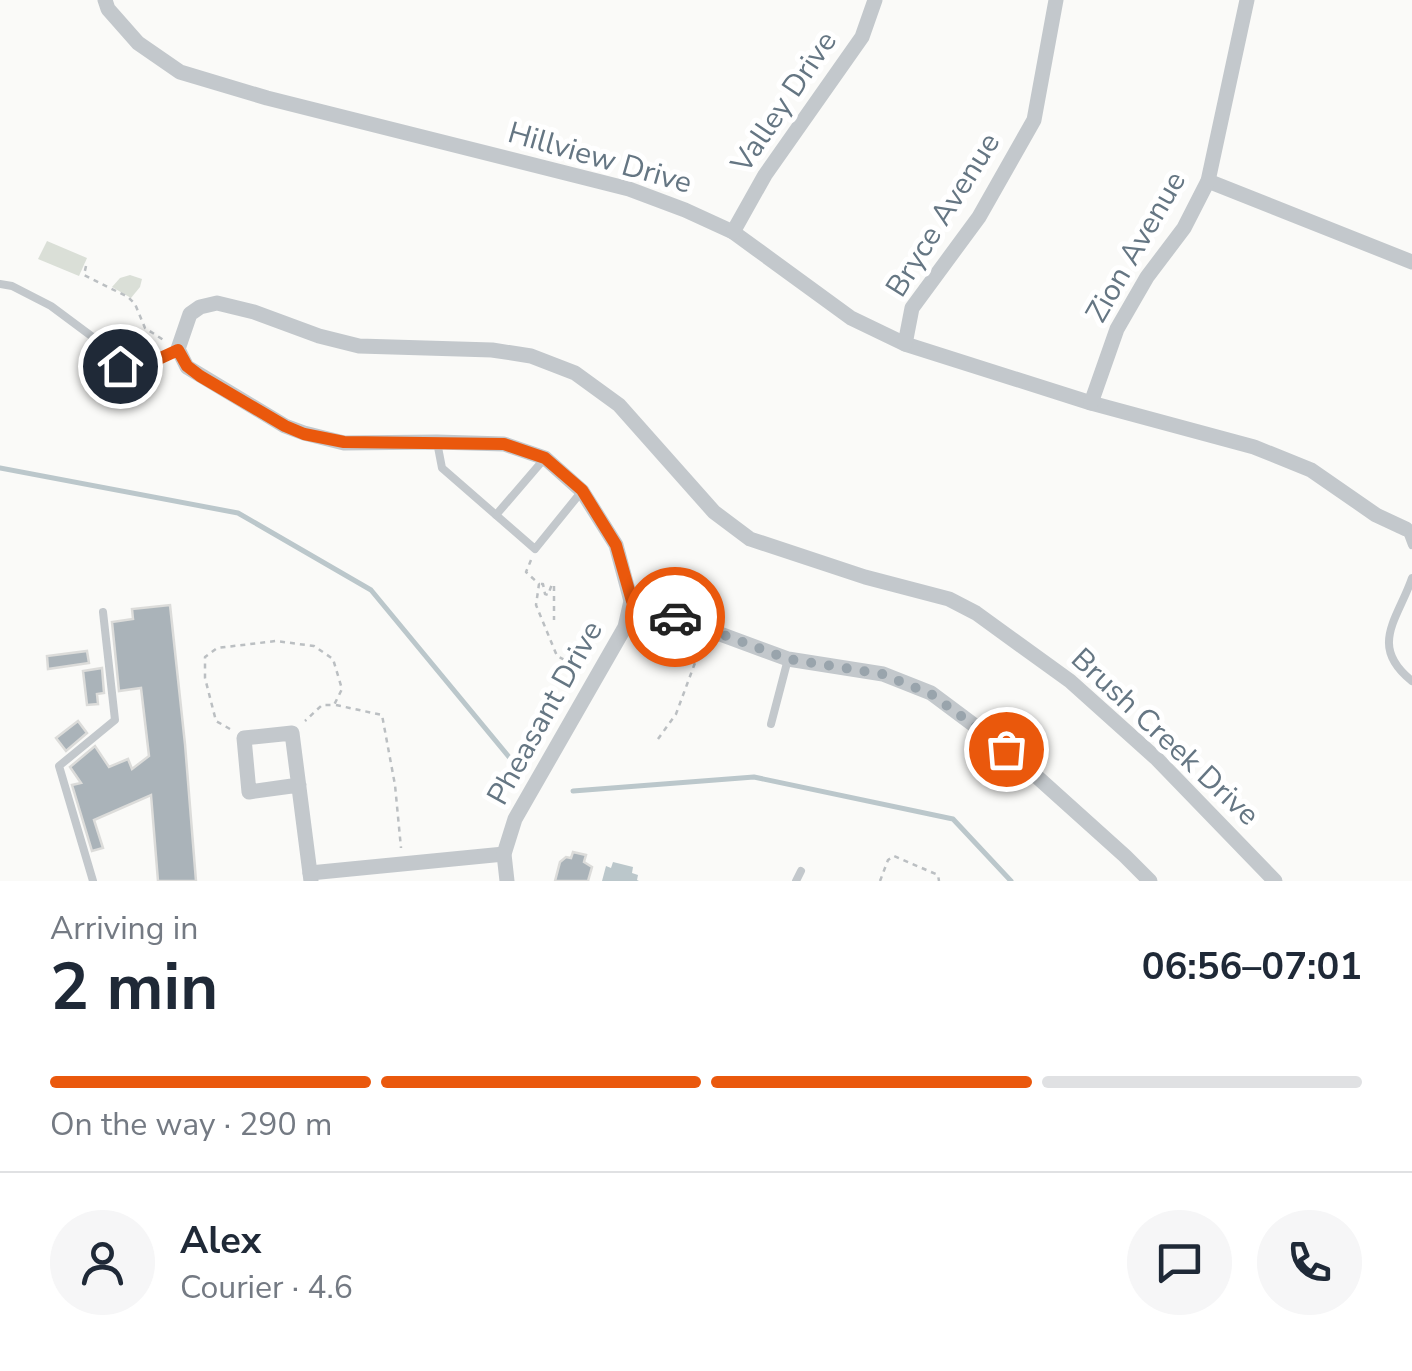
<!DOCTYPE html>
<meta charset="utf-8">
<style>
:root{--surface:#fff;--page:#f6f6f7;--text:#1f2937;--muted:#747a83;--line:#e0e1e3;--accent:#ea580c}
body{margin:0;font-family:"Nunito Sans",sans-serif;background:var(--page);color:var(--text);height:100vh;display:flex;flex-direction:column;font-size:38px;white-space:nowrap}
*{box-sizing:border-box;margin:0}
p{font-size:32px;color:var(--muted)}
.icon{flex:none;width:55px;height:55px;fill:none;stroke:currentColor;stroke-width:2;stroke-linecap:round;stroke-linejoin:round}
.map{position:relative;height:881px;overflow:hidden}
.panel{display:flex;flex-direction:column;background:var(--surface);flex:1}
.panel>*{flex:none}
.pin{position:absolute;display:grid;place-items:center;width:85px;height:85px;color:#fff;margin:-42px;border:5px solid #fff;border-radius:50%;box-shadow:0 2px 10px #0007}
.courier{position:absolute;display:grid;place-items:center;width:100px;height:100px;margin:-50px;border:8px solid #ea580c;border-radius:50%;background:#fff;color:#222;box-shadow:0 2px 12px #0007}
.headline em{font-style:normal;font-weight:700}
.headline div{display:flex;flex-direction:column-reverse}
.headline{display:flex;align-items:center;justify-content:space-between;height:170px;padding:0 50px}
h1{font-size:65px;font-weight:700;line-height:75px}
.bar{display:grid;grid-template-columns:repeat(4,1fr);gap:15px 10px;align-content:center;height:120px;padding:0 50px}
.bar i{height:12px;border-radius:8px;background:var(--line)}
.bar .on{background:var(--accent)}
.bar p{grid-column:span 4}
.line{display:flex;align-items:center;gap:25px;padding:0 50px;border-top:2px solid var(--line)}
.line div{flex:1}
.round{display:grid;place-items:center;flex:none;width:105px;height:105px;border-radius:52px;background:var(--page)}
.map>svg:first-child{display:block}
.green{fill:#dadfd7}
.water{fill:#bbc7cb}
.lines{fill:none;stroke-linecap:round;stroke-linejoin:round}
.stream{stroke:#bbc7cb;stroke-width:5}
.building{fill:#aab3b9;stroke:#dcdcda;stroke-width:2.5}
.path{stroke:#bbbfc2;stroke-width:2.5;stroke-dasharray:5 5;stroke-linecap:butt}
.service{stroke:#c3c8cc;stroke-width:8}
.minor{stroke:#c3c8cc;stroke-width:15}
.done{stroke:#99a4ac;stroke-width:10;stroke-dasharray:0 18}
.route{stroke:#ea580c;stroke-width:12}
.labels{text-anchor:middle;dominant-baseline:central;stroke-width:10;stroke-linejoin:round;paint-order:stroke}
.street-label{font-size:30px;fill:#657683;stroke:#fff}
</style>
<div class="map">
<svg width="1412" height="881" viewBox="0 0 1412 881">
<rect width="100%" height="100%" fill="#fafaf8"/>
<g class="green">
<path d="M 47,241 L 87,258 L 79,276 L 38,259 Z"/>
<path d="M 130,275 L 142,279 L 140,287 L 131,298 L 112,287 L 120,278 Z"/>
</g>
<path class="water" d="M 613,862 L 633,867 L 632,873 L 638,875 L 637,880 L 639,881 L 602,881 L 606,866 L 611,868 Z"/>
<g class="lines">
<g class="stream">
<path d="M 0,468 L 238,513 L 371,590 L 509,757"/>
<path d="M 573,791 L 754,777 L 953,819 L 1011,881"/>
</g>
</g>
<g class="building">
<path d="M 170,605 L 185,744 L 196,881 L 158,881 L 151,795 L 94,820 L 103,848 L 92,851 L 72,785 L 81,783 L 70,767 L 95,746 L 109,767 L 128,759 L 132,769 L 149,756 L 141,688 L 119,691 L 112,622 L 133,619 L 132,609 Z"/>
<path d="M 87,651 L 89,663 L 48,669 L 47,656 Z"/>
<path d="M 102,668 L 104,693 L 97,694 L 98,704 L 87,705 L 83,671 Z"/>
<path d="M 78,721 L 87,733 L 66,751 L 56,738 Z"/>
<path d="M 573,852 L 586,855 L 584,862 L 592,867 L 588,881 L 555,881 L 560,862 L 566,857 L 571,858 Z"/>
</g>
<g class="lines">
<g class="path">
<path d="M 86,266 L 84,275 L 128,297 L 135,304 L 145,328 L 165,341"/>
<path d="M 531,560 L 526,572 L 539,584 L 536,605 L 557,656 L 583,669"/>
<path d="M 541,584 L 543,584 L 545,594 L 548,595 L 552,584 L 554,586 L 554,620"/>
<path d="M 336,705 L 382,715 L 395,785 L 401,848"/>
<path d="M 230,729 L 216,721 L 205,678 L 205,657 L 217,648 L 276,641 L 314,646 L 333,659 L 342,689 L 334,705 L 322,705 L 305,721"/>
<path d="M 658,739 L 676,714 L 702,644"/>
<path d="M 880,881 L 888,860 L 894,856 L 938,875 L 939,881"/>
</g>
<g class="service">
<path d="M 0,284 L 12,286 L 51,306 L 94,338 L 120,366 L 139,368 L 178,349"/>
<path d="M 437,442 L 442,468 L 535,549 L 582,491"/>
<path d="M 496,515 L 545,458"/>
<path d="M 1406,529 L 1412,545"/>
<path d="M 1412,578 C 1398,619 1368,646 1412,681"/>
<path d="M 771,724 L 788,659"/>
<path d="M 93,881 L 59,766 L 115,720 L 103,612"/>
<path d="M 796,881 L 801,871"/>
</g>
<g class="minor">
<path d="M 105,0 L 108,9 L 138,43 L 180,72 L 267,98 L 629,189 L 685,210 L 733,232 L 851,318 L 905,344 L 1091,403 L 1254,447 L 1311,470 L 1376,515 L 1406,529"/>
<path d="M 1208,181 L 1412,262"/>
<path d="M 733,232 L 765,175 L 862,37 L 875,0"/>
<path d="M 905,344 L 912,308 L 979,217 L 1034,120 L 1056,0"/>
<path d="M 1091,403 L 1117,329 L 1147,277 L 1184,228 L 1208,181 L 1247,0"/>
<path d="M 631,601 L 788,659 L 883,674 L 931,693 L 1006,749 L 1125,856 L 1150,881"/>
<path d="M 299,785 L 249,792 L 244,738 L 292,733 L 311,881"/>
<path d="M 310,873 L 504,854"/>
<path d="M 507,881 L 504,854 L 515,819 L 625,627 L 631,601 L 616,545 L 582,491 L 545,458 L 504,444 L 437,442 L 344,443 L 304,433 L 285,426 L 187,367 L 178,349 L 190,314 L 200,307 L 217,303 L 254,312 L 319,336 L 359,346 L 492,350 L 531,356 L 575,373 L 619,405 L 714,512 L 750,539 L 865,577 L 949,599 L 976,613 L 1070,681 L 1157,759 L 1275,881"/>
</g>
</g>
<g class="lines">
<path class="done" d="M 675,617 L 788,659 L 882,674 L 931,694 L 1006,749"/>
<path class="route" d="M 120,366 L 139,368 L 178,350 L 187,366 L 200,376 L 285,426 L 304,434 L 344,442 L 504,444 L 545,458 L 582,490 L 616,545 L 632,601 L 675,617"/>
</g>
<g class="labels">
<g class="street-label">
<text transform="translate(784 102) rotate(-56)">Valley Drive</text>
<text transform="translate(600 158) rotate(16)">Hillview Drive</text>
<text transform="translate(943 215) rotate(-58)">Bryce Avenue</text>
<text transform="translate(1136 247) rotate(-60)">Zion Avenue</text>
<text transform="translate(545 713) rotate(-61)">Pheasant Drive</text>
<text transform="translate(1165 737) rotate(43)">Brush Creek Drive</text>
</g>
</g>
</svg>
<div class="pin" style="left:1006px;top:749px;background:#ea580c"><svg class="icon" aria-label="bag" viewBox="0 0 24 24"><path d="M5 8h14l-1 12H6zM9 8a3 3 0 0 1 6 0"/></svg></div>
<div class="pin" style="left:120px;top:366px;background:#1f2937"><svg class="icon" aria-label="home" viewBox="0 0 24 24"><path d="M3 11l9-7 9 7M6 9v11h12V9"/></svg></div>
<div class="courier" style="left:675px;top:617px"><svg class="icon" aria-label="car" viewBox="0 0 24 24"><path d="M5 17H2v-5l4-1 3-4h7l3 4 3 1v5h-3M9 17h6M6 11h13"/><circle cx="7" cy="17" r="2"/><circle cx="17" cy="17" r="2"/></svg></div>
</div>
<section class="panel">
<div class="headline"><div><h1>2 min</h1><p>Arriving in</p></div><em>06:56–07:01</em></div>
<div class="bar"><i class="on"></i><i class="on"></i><i class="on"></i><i></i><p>On the way · 290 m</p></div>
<div class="line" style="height:180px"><a class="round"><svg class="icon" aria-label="person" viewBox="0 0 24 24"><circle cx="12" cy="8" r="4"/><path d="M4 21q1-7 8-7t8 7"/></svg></a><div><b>Alex</b><p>Courier · 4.6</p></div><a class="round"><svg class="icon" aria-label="chat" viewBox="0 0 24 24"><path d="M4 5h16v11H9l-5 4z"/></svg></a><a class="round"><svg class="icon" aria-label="phone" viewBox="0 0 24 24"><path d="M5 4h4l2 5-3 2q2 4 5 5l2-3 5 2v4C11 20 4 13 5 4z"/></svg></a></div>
</section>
